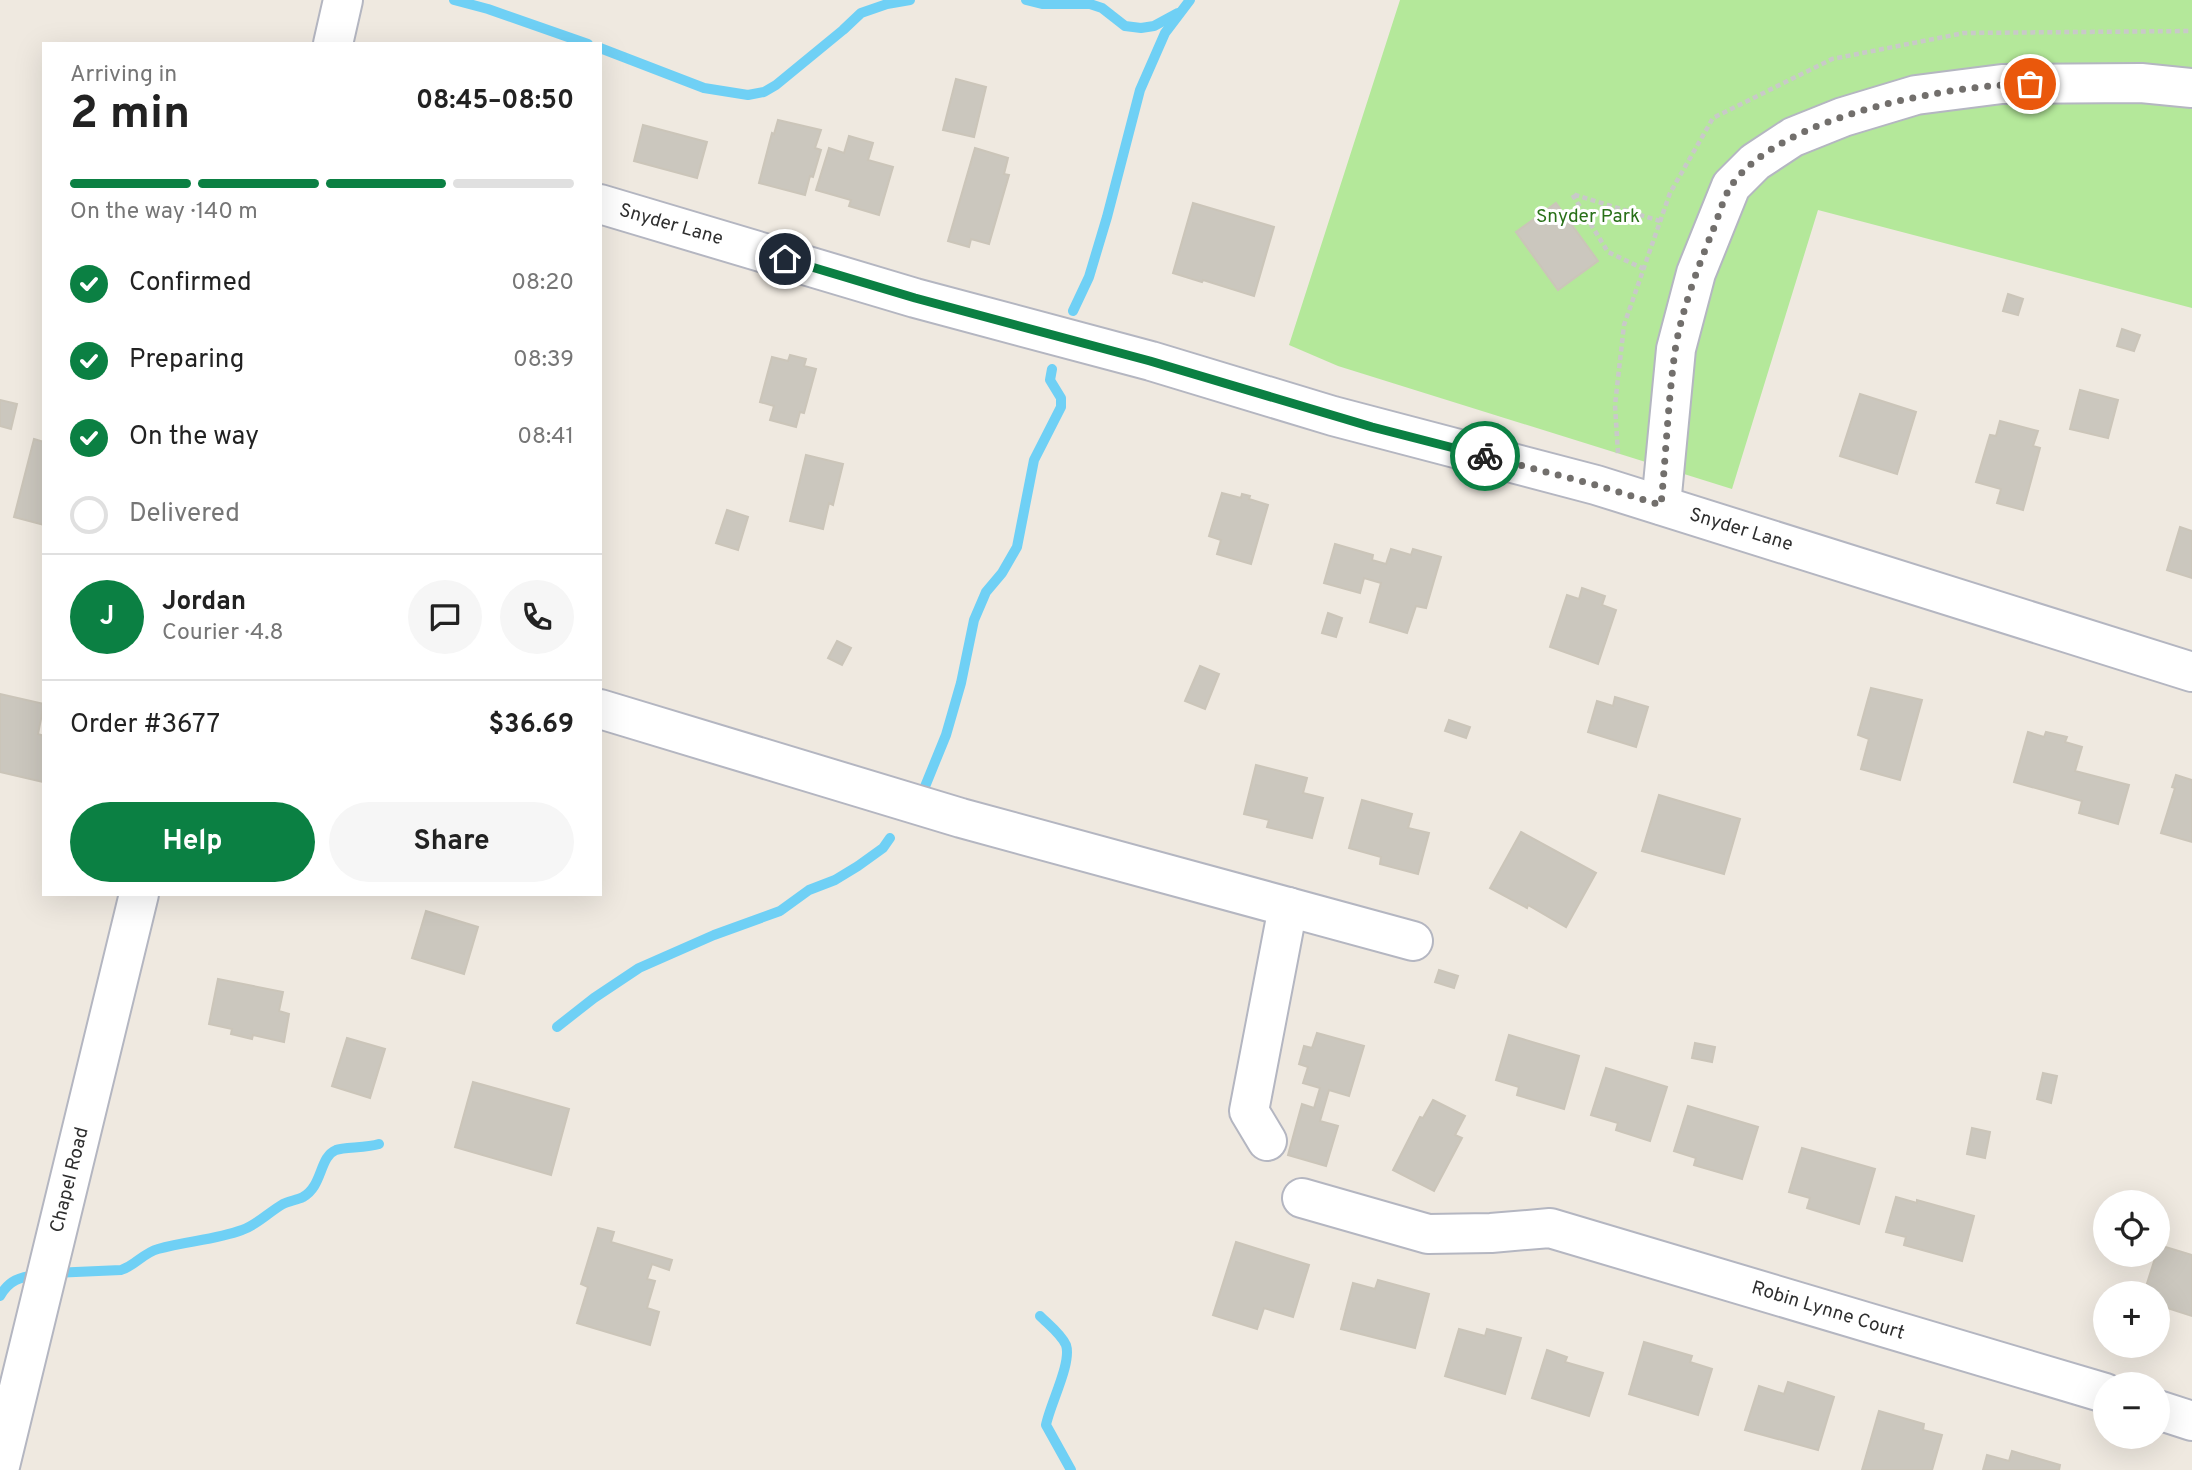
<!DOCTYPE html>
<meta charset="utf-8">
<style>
:root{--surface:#fff;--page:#f6f6f6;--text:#222;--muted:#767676;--line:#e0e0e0;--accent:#0b8043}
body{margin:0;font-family:Overpass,sans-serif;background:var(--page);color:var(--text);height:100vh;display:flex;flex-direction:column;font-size:26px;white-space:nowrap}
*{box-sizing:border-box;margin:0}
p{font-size:23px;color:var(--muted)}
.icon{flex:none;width:38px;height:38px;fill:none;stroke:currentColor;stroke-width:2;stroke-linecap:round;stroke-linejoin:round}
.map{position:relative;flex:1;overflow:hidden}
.drawer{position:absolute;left:42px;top:42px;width:560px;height:854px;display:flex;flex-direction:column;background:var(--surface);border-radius:0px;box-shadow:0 7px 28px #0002}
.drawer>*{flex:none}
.controls{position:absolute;left:2093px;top:1190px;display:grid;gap:14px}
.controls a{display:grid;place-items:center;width:77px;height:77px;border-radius:50%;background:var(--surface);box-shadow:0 7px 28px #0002;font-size:35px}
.pin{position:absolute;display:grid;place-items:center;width:60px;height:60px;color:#fff;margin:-30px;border:4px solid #fff;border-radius:50%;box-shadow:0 2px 7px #0007}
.courier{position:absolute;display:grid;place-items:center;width:70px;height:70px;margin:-35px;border:5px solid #0b8043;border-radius:50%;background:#fff;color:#222;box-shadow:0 2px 9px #0007}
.headline em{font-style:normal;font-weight:700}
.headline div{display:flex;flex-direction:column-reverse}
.headline{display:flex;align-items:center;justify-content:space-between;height:119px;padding:0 28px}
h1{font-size:46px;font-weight:700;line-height:52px}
.bar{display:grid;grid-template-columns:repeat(4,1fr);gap:10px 7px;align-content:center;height:84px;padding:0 28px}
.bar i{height:9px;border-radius:5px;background:var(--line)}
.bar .current{background:var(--accent)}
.bar p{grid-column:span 4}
.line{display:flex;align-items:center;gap:18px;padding:0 28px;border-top:2px solid var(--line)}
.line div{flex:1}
.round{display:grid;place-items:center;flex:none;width:74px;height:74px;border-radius:37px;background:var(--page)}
ol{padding:0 28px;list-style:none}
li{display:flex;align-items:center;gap:21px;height:77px}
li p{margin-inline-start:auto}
li .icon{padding:7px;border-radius:50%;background:var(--accent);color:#fff;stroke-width:4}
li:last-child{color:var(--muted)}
li i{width:38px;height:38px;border:4px solid var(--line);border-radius:50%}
.cta{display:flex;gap:14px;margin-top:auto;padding:14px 28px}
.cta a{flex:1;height:80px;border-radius:42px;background:var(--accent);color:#fff;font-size:28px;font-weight:700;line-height:80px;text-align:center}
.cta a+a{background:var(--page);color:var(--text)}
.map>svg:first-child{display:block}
.green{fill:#b4e89a}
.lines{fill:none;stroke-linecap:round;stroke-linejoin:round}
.stream{stroke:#6fd0f5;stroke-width:10}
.building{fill:#cbc7be;stroke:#cbc5b9;stroke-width:2}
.minor-casing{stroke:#b4b6c1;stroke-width:42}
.path{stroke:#c9c9c9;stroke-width:4.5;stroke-dasharray:5 3.5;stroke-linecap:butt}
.minor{stroke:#fff;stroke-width:38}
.done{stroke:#726f6c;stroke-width:7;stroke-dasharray:0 12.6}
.route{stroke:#0b8043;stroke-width:9}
.labels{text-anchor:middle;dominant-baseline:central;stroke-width:6;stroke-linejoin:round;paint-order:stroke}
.park-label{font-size:19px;fill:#297018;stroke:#fff}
.street-label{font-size:19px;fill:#2e2e2e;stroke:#fff}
</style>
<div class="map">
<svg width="2192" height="1470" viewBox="0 0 2192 1470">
<rect width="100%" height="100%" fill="#efe9e0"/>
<path class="green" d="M 1400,0 L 2192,0 L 2192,308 L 1818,210 L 1732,489 L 1338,366 L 1289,345 Z"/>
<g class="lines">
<g class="stream">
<path d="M 454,0 L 488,9 L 588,44"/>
<path d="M 1026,0 L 1042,4 L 1090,4 L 1102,8 L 1125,26 L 1141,28 L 1154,26 L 1178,13"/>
<path d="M 600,48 L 704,88 L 748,95 L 764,92 L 776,85 L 843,30 L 861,13 L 887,4 L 910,0"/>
<path d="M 1073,311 L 1089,277 L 1107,217 L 1140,90 L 1165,33 L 1190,0"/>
<path d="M 924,789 L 946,735 L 961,683 L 974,620 L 986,592 L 1002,573 L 1017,547 L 1034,460 L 1061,407 L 1061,398 L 1050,380 L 1052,369"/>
<path d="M 557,1027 L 594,998 L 639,968 L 714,935 L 780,911 L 809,890 L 835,880 L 858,866 L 883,848 L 890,838"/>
<path d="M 53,1273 L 121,1270 C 135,1266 143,1253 158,1249 C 186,1241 215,1240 242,1230 C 257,1225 269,1212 283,1204 C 289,1201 297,1200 303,1197 C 323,1186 319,1157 336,1150 C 344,1147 367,1148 379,1144"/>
<path d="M 0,1296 C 9,1280 20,1277 37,1275"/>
<path d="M 1040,1316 C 1049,1325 1061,1334 1066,1345 C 1072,1363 1050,1404 1046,1425 L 1071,1470"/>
</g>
</g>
<g class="building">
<path d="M 956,79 L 986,87 L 974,137 L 943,130 Z"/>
<path d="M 778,120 L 821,130 L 815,148 L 821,150 L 813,177 L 810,176 L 805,195 L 759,183 L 772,133 L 774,134 Z"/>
<path d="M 643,125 L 707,142 L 697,178 L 634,161 Z"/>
<path d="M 849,136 L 873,143 L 868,160 L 893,167 L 879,215 L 849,206 L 851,200 L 816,190 L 829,148 L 844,153 Z"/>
<path d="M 975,148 L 1008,158 L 1004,174 L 1009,175 L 989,244 L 971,239 L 969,247 L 948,241 Z"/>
<path d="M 1193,203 L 1274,227 L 1254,296 L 1203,280 L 1202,282 L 1173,273 Z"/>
<path d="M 1556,203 L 1598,261 L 1558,290 L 1516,232 Z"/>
<path d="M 2008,294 L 2023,299 L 2018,315 L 2003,311 Z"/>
<path d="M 2122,329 L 2140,335 L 2134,351 L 2117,346 Z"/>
<path d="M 790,355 L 806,359 L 804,366 L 816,369 L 804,413 L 800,412 L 796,427 L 770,420 L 774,406 L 760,402 L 772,357 L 788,361 Z"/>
<path d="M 2080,390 L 2118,400 L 2108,438 L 2070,429 Z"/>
<path d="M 1860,394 L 1916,412 L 1897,474 L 1840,456 Z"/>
<path d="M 0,400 L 17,404 L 11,429 L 0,426 Z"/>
<path d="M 2000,421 L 2038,431 L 2033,446 L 2040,448 L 2023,510 L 1997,503 L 2001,489 L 1976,482 L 1990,435 L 1996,436 Z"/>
<path d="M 34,439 L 44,442 L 44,525 L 14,517 Z"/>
<path d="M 806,455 L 843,464 L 833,505 L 829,503 L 823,529 L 790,521 Z"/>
<path d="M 1222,493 L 1241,498 L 1242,494 L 1250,496 L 1249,499 L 1268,505 L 1251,564 L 1217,554 L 1221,540 L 1209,536 Z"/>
<path d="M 727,510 L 748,517 L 738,550 L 716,543 Z"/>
<path d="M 2180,527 L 2192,531 L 2192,578 L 2167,570 Z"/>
<path d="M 1335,544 L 1373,555 L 1372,560 L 1386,564 L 1391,549 L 1411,555 L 1413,549 L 1441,557 L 1426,608 L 1416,606 L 1407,633 L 1370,622 L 1381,583 L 1364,578 L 1360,593 L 1324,583 Z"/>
<path d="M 1582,588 L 1605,596 L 1602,605 L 1616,610 L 1598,664 L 1550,647 L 1567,595 L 1579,599 Z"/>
<path d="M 1328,613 L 1342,618 L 1336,637 L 1322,633 Z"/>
<path d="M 837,641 L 851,648 L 842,665 L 828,658 Z"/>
<path d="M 1200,666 L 1219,674 L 1205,709 L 1185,701 Z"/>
<path d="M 1871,688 L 1922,700 L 1900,780 L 1861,769 L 1869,739 L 1858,735 Z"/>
<path d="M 0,694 L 44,704 L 38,734 L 44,736 L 43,782 L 0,772 Z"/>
<path d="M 1615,697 L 1648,707 L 1636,747 L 1588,732 L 1597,701 L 1613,706 Z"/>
<path d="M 1449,720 L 1470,727 L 1466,738 L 1445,731 Z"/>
<path d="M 2028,732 L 2044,737 L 2046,732 L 2067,737 L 2065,742 L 2082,747 L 2075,771 L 2129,785 L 2118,824 L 2079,813 L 2082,801 L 2014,782 Z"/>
<path d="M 1256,765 L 1307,778 L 1303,793 L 1323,798 L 1312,838 L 1267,827 L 1269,820 L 1244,814 Z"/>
<path d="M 2176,775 L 2192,780 L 2192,842 L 2161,833 L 2175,788 L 2172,787 Z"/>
<path d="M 1659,795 L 1740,819 L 1724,874 L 1642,851 Z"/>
<path d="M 1362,800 L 1412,814 L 1408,828 L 1429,833 L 1418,874 L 1380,864 L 1381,857 L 1349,848 Z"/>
<path d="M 1521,832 L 1596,873 L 1566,927 L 1528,905 L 1527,908 L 1490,888 Z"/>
<path d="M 426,911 L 478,927 L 464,974 L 412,958 Z"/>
<path d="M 1439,970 L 1458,976 L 1454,988 L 1435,982 Z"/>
<path d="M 218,979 L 283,992 L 279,1011 L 289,1014 L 284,1042 L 253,1035 L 252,1039 L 231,1034 L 232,1029 L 209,1024 Z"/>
<path d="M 1317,1033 L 1364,1046 L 1349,1096 L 1329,1090 L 1320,1121 L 1338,1126 L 1326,1166 L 1288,1155 L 1302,1104 L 1314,1108 L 1320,1088 L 1303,1083 L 1308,1067 L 1299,1064 L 1304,1046 L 1312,1048 Z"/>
<path d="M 1509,1035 L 1579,1056 L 1564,1109 L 1517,1095 L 1519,1087 L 1496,1080 Z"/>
<path d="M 347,1038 L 385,1049 L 370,1098 L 332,1086 Z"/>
<path d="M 1695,1043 L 1715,1047 L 1712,1062 L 1692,1058 Z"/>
<path d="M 1606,1068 L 1667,1087 L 1650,1141 L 1616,1130 L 1618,1123 L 1591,1115 Z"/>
<path d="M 2043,1073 L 2057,1076 L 2051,1103 L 2037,1099 Z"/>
<path d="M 473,1082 L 569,1109 L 551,1175 L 455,1147 Z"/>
<path d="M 1433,1100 L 1465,1116 L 1455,1135 L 1462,1138 L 1434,1191 L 1393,1170 L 1420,1117 L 1423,1118 Z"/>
<path d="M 1688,1106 L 1758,1127 L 1742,1179 L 1694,1165 L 1696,1158 L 1674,1151 Z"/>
<path d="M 1972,1128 L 1990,1132 L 1985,1158 L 1967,1154 Z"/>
<path d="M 1802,1148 L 1875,1169 L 1859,1224 L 1807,1208 L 1810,1198 L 1789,1192 Z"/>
<path d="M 1896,1197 L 1917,1203 L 1917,1200 L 1974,1216 L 1962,1261 L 1904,1245 L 1906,1237 L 1886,1232 Z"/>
<path d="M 598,1228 L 614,1232 L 611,1242 L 672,1260 L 669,1270 L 652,1264 L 647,1279 L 655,1281 L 647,1308 L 659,1312 L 650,1345 L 577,1323 L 588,1287 L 581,1284 Z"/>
<path d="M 1236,1242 L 1309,1265 L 1293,1317 L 1264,1308 L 1257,1329 L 1213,1315 Z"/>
<path d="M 2159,1245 L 2192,1255 L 2192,1316 L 2158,1305 L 2158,1293 L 2144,1293 L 2156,1255 L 2158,1255 Z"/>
<path d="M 1378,1280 L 1429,1294 L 1415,1348 L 1341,1329 L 1353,1283 L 1375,1289 Z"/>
<path d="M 1459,1329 L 1485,1336 L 1487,1329 L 1521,1338 L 1505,1394 L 1445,1376 Z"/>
<path d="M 1644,1342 L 1692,1356 L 1690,1362 L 1712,1369 L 1698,1415 L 1629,1394 Z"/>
<path d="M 1547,1350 L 1567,1357 L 1565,1362 L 1603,1373 L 1589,1416 L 1532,1398 Z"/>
<path d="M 1788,1382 L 1834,1397 L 1818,1450 L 1745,1430 L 1759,1386 L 1784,1394 Z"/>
<path d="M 1879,1411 L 1924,1424 L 1923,1430 L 1942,1435 L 1932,1470 L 1862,1470 Z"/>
<path d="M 2012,1451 L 2060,1465 L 2059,1470 L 1983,1470 L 1987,1455 L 2009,1461 Z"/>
</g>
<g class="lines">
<defs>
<g id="minor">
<path d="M 333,44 L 343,0"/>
<path d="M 600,204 L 915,298 L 1151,361 L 1333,416 L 1596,485 L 2192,672"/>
<path d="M 1661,505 L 1676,349 L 1696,273 L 1731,186 L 1755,162 L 1793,137 L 1843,117 L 1916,95 L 2002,84 L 2141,83 L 2192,88"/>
<path d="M 600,709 L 961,818 L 1413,941"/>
<path d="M 1267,1141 L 1249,1111 L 1288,907"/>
<path d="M 1302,1198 L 1428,1234 L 1491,1233 L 1550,1228 L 2105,1393"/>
<path d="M 2158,1410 L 2192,1421"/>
<path d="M 0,1466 L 139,894"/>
</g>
</defs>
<use href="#minor" class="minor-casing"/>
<g class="path">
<path d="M 1644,269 L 1608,252 L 1572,194 L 1660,221"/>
<path d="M 1618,453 L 1615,405 L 1624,325 L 1670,193 L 1713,118 L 1832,59 L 1964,33 L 2192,31"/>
</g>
<use href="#minor" class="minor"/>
</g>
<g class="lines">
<path class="done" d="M 1485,456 L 1596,485 L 1661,505 C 1666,454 1668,402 1675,351 C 1681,312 1698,267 1713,230 C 1719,216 1723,198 1731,186 C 1778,116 1951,84 2030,84"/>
<path class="route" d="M 785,259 L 915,298 L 1150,361 L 1372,427 L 1485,456"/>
</g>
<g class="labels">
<g class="park-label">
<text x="1588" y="217">Snyder Park</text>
</g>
<g class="street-label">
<text transform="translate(671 225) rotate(16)">Snyder Lane</text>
<text transform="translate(1741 530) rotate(17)">Snyder Lane</text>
<text transform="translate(70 1180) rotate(-76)">Chapel Road</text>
<text transform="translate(1828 1311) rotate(17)">Robin Lynne Court</text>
</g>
</g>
</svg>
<div class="controls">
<a><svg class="icon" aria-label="locate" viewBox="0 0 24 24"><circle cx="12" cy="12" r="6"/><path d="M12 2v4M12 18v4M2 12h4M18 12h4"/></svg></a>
<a>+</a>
<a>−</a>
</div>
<div class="pin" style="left:2030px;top:84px;background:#ea580c"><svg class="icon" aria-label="bag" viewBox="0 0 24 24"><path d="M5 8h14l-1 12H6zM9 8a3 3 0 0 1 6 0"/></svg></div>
<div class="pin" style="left:785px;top:259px;background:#1f2937"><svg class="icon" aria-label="home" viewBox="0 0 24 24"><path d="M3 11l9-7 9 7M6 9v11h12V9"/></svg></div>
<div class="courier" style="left:1485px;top:456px"><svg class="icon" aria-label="bike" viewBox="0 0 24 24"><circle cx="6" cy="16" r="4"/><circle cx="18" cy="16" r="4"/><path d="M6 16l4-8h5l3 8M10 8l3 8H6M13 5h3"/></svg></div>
<section class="drawer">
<div class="headline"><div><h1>2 min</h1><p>Arriving in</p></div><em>08:45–08:50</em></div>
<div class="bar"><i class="current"></i><i class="current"></i><i class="current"></i><i></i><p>On the way · 140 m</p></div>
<ol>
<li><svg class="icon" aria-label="check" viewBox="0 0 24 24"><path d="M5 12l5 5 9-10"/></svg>Confirmed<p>08:20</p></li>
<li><svg class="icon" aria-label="check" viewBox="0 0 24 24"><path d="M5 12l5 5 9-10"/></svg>Preparing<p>08:39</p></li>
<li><svg class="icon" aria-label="check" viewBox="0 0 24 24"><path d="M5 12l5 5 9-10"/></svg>On the way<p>08:41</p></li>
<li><i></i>Delivered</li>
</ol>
<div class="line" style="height:126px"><b class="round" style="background:var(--accent);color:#fff">J</b><div><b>Jordan</b><p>Courier · 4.8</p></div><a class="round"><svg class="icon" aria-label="chat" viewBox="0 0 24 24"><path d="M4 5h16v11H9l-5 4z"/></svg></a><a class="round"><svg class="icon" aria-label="phone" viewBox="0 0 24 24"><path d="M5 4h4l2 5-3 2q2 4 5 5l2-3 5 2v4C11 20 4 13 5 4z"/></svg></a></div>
<div class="line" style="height:91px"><div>Order #3677</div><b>$36.69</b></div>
<div class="cta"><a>Help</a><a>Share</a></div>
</section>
</div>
